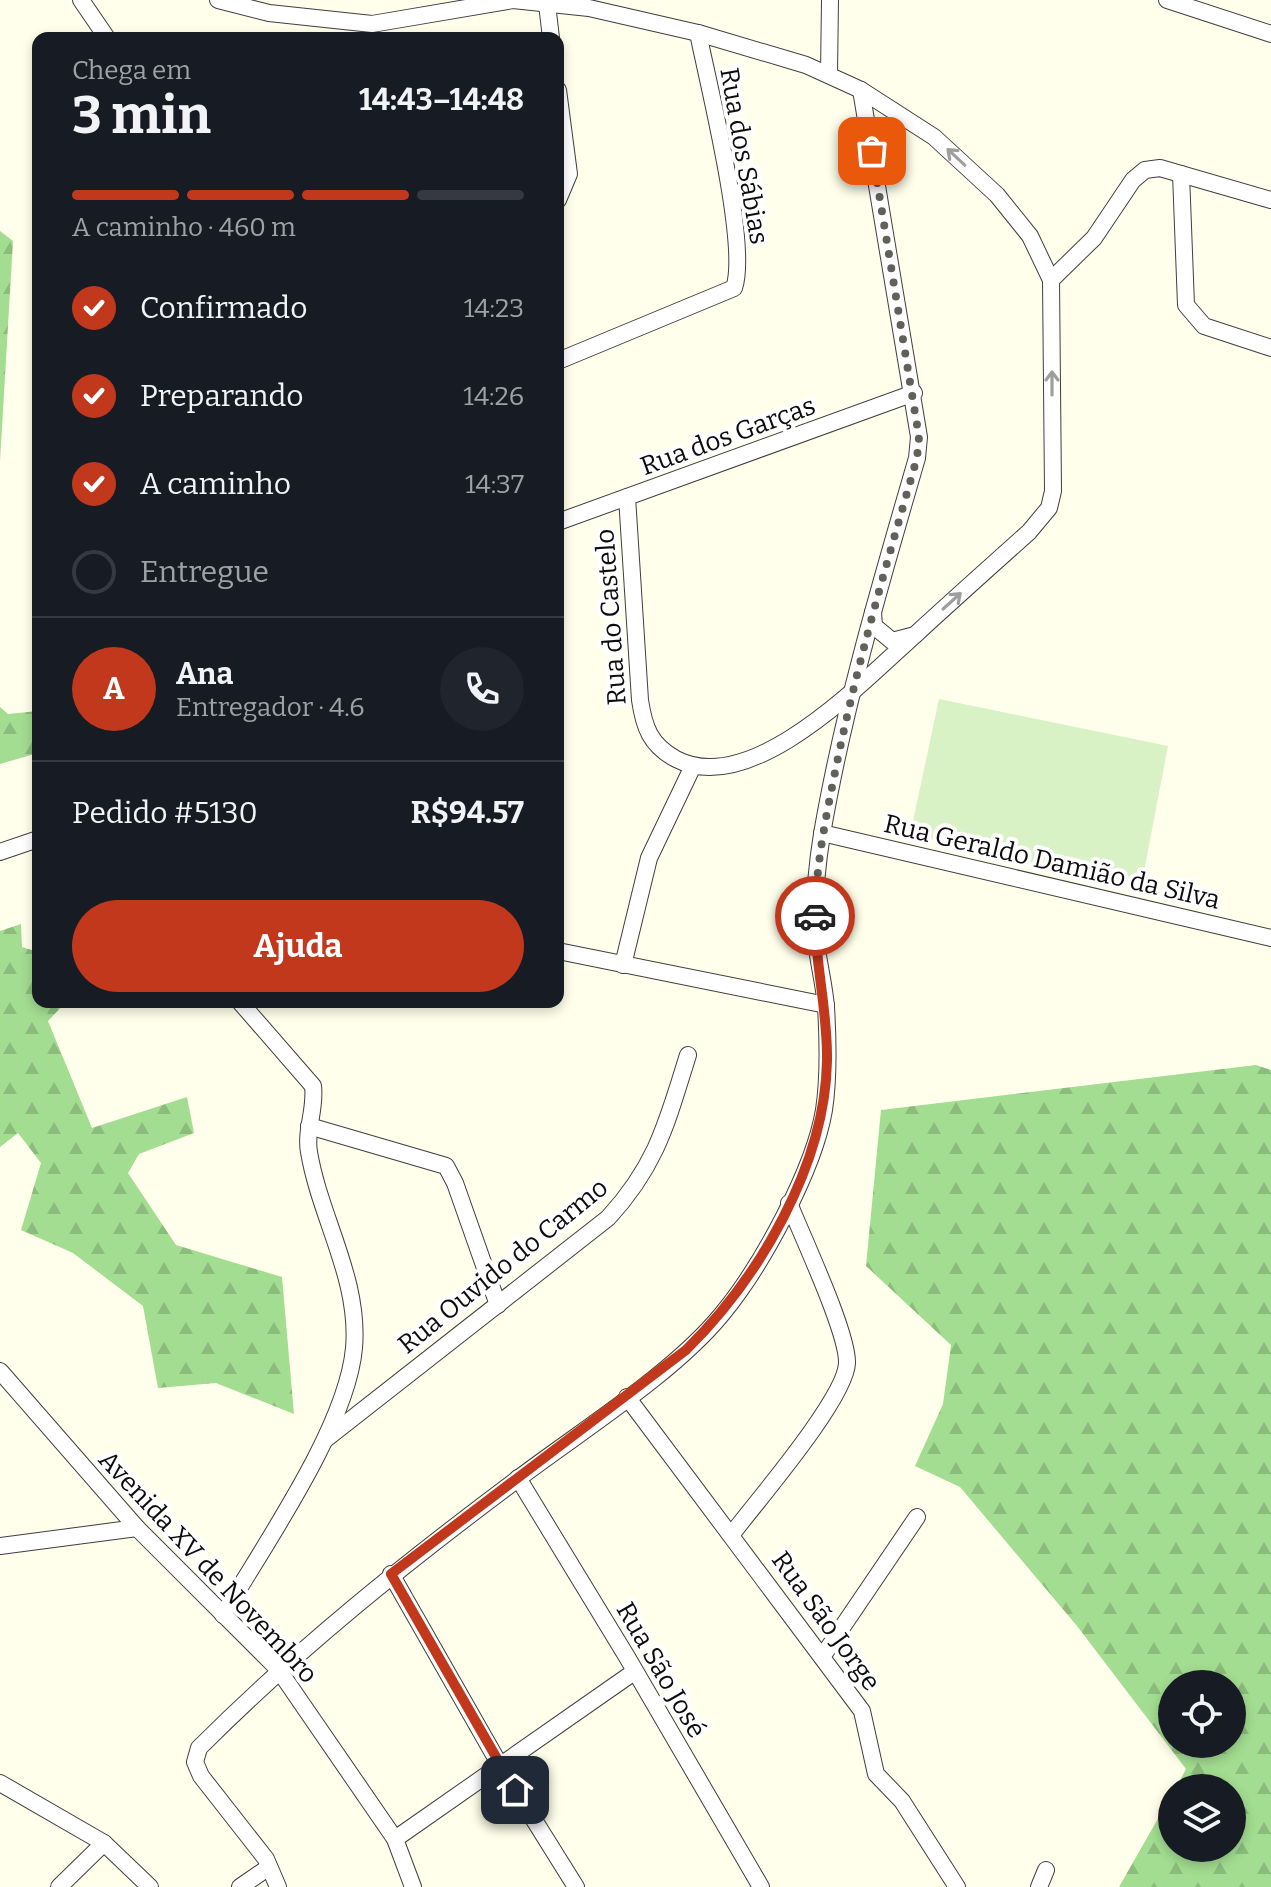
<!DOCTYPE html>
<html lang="pt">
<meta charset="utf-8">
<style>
:root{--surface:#171b24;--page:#20242c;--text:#f1f3f6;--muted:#9ea1a6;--line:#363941;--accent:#c2381d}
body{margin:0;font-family:Bitter,serif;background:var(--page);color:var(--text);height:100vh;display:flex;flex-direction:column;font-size:30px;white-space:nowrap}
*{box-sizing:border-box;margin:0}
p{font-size:26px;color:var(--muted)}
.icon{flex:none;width:44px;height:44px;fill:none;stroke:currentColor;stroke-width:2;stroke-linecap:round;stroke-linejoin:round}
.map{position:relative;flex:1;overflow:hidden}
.sheet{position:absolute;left:32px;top:32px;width:532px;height:976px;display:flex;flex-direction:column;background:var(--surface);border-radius:16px;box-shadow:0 4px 12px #0003}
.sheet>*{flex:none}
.buttons{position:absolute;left:1158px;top:1670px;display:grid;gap:16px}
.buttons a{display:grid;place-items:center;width:88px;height:88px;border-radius:50%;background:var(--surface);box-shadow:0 4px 12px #0003;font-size:40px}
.pin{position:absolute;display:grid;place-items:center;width:68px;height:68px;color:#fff;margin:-34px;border-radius:16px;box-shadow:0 4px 12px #0006}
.courier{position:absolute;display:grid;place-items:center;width:80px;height:80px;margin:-40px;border:6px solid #c2381d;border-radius:50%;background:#fff;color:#222;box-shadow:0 2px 10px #0007}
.head em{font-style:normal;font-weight:700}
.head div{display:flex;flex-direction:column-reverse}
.head{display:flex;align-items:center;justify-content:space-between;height:136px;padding:0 40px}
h1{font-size:52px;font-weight:700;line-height:60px}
.bar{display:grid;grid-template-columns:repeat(4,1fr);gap:12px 8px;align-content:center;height:96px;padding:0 40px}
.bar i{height:10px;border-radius:6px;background:var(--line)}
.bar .active{background:var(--accent)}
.bar p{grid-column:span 4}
.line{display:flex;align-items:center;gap:20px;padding:0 40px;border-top:2px solid var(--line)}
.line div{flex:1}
.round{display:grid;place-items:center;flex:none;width:84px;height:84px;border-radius:42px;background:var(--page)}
ol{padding:0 40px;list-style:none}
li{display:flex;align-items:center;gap:24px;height:88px}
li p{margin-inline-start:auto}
li .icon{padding:8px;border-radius:50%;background:var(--accent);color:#fff;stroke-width:4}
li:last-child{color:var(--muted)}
li i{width:44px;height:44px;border:4px solid var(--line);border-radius:50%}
.action{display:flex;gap:16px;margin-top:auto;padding:16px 40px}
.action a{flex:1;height:92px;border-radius:48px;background:var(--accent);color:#fff;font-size:32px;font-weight:700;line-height:92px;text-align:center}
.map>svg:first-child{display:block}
.forest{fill:url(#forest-firs);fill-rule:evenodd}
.pitch{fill:#d9f2c5}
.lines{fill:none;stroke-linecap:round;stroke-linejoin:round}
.minor-casing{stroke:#3f3f3f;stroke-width:18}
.minor{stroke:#fff;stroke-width:16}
.oneway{stroke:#9e9e9e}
.done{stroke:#61615a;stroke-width:8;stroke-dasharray:0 14.4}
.route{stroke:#c2381d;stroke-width:10}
.labels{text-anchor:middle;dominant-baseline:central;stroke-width:8;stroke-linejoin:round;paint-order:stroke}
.street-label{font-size:26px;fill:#0c0c0c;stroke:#fff}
</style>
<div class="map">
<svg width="1271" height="1887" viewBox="0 0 1271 1887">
<defs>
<pattern id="forest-firs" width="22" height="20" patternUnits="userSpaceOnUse" patternTransform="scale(2)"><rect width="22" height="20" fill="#a3dd91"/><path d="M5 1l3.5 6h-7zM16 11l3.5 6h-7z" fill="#8bbc7c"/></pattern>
</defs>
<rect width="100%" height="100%" fill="#ffffeb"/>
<g class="forest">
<path d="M 0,231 L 13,241 L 0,461 Z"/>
<path d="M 0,707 L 8,714 L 38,711 L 38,753 L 0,764 Z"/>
<path d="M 21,924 L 22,947 L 38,952 L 38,1002 L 66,1002 L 48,1021 L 92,1128 L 187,1097 L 194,1133 L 139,1154 L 128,1173 L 176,1245 L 282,1277 L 294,1414 L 216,1383 L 158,1388 L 143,1306 L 73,1253 L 21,1230 L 41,1163 L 18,1133 L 0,1147 L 0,931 Z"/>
<path d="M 1256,1065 L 1271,1070 L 1271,1887 L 1119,1887 L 1172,1794 L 1172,1848 L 1232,1848 L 1232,1788 L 1176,1788 L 1186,1769 L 1077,1626 L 960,1487 L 915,1466 L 943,1404 L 951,1345 L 866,1266 L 881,1110 ZM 1232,1684 L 1232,1744 L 1172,1744 L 1172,1684 Z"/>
</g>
<path class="pitch" d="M 939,699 L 1168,746 L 1141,887 L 910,835 Z"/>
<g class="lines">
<defs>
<g id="minor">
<path d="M 81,0 L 107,38"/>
<path d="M 218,0 L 269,13 L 372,24 L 513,0 L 589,8 L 698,33 L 806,65 L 861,90 L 934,137 L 997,195 L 1030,236 L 1051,280 L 1053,491 L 1049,508 L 1029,532 C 991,566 953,600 916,634 C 864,680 752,799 676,759 C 650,745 644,727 640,700 L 627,497"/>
<path d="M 1167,0 L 1271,34"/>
<path d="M 547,4 L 551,38"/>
<path d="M 829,74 L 830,0"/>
<path d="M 558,90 L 569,174 L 558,200"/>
<path d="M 1181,174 L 1186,305 L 1204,326 L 1271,348"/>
<path d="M 1051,280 L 1094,238 L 1133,180 L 1145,170 L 1160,168 L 1271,200"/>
<path d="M 558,361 L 734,288 C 749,246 708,83 698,33"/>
<path d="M 558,522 L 914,393"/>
<path d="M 873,612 L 874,626 L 892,641 L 911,636"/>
<path d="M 822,833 L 1271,938"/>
<path d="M 0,852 L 38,839"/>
<path d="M 558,951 L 826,1005"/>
<path d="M 623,965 L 649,858 L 692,768"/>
<path d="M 309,1126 L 446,1166 L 455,1183 L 498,1305"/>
<path d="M 0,1371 L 137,1528 L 278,1669 L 395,1839 L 413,1887"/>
<path d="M 627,1397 L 862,1711 L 876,1774 L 902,1801 L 957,1887"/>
<path d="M 326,1439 L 608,1218 C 657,1165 667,1122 688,1055"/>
<path d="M 518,1478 L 627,1657 L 761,1887"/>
<path d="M 732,1534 C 757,1501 846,1398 847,1363 C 848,1333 802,1236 789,1203"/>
<path d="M 0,1546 L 137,1528"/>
<path d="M 391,1574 L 501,1767 L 576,1887"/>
<path d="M 223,1615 C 264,1545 347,1427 354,1348 C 360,1279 320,1218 309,1152 C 305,1130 316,1109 313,1086 L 240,1002"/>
<path d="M 822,1657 L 917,1517"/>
<path d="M 0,1783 L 104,1843 L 150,1887"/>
<path d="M 395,1839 L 634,1672"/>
<path d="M 59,1887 L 104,1843"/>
<path d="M 240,1887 L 269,1867"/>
<path d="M 278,1887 L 266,1859 L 201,1776 L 195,1762 L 199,1748 C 300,1647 404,1564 519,1478 C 581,1431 674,1373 722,1314 C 761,1267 814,1170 824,1110 C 829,1077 828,1040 826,1007 C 824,981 816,955 815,928 C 814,897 817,865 822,834 C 844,706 881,582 917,458 L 919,437 L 861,90"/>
<path d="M 1039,1887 L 1046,1870"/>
</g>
</defs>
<use href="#minor" class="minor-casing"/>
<use href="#minor" class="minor"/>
</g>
<defs><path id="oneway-shaft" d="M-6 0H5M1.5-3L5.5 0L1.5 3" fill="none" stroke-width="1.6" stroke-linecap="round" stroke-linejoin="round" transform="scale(2)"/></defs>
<g class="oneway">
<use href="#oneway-shaft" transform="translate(956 157) rotate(-137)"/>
<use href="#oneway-shaft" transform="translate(1052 383) rotate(-90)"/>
<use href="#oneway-shaft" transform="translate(952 601) rotate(-42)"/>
</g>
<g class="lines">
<path class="done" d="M 815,916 C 816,860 828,807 839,753 C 860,653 889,556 917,458 L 919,437 L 872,151"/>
<path class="route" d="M 515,1790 L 391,1574 L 686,1350 C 759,1278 825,1166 827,1061 C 828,1012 815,964 815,916"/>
</g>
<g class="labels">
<g class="street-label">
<text transform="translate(744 156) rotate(80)">Rua dos Sábias</text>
<text transform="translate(728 436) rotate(-20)">Rua dos Garças</text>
<text transform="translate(611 617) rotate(-94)">Rua do Castelo</text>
<text transform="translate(1052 862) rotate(13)">Rua Geraldo Damião da Silva</text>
<text transform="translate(503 1266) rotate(-39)">Rua Ouvido do Carmo</text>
<text transform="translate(208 1567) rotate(47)">Avenida XV de Novembro</text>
<text transform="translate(826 1621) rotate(54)">Rua São Jorge</text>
<text transform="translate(661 1670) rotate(60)">Rua São José</text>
</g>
</g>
</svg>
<div class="buttons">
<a><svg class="icon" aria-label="locate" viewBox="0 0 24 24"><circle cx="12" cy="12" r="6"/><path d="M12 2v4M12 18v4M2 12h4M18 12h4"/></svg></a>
<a><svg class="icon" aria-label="layers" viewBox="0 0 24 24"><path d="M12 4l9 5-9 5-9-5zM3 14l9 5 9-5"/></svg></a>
</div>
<div class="pin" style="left:872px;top:151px;background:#ea580c"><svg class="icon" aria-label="bag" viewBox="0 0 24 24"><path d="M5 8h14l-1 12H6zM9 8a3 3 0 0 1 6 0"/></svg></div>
<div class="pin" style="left:515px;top:1790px;background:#1f2937"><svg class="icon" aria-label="home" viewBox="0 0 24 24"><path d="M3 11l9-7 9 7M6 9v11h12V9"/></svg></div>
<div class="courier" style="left:815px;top:916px"><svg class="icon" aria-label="car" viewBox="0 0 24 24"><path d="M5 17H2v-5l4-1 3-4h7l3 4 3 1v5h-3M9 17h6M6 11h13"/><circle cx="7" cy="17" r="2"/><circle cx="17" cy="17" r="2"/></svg></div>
<section class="sheet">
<div class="head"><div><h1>3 min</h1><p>Chega em</p></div><em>14:43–14:48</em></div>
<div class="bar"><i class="active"></i><i class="active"></i><i class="active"></i><i></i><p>A caminho · 460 m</p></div>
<ol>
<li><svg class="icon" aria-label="check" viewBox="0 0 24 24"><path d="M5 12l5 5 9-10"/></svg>Confirmado<p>14:23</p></li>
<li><svg class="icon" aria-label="check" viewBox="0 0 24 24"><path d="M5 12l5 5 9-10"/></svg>Preparando<p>14:26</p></li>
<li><svg class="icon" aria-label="check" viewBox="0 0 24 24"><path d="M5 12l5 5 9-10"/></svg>A caminho<p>14:37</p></li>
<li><i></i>Entregue</li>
</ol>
<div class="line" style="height:144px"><b class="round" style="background:var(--accent);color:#fff">A</b><div><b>Ana</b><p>Entregador · 4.6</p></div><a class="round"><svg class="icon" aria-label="phone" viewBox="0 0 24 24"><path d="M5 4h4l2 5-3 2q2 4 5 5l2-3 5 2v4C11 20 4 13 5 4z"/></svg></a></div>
<div class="line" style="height:104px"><div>Pedido #5130</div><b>R$94.57</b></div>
<div class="action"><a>Ajuda</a></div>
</section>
</div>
